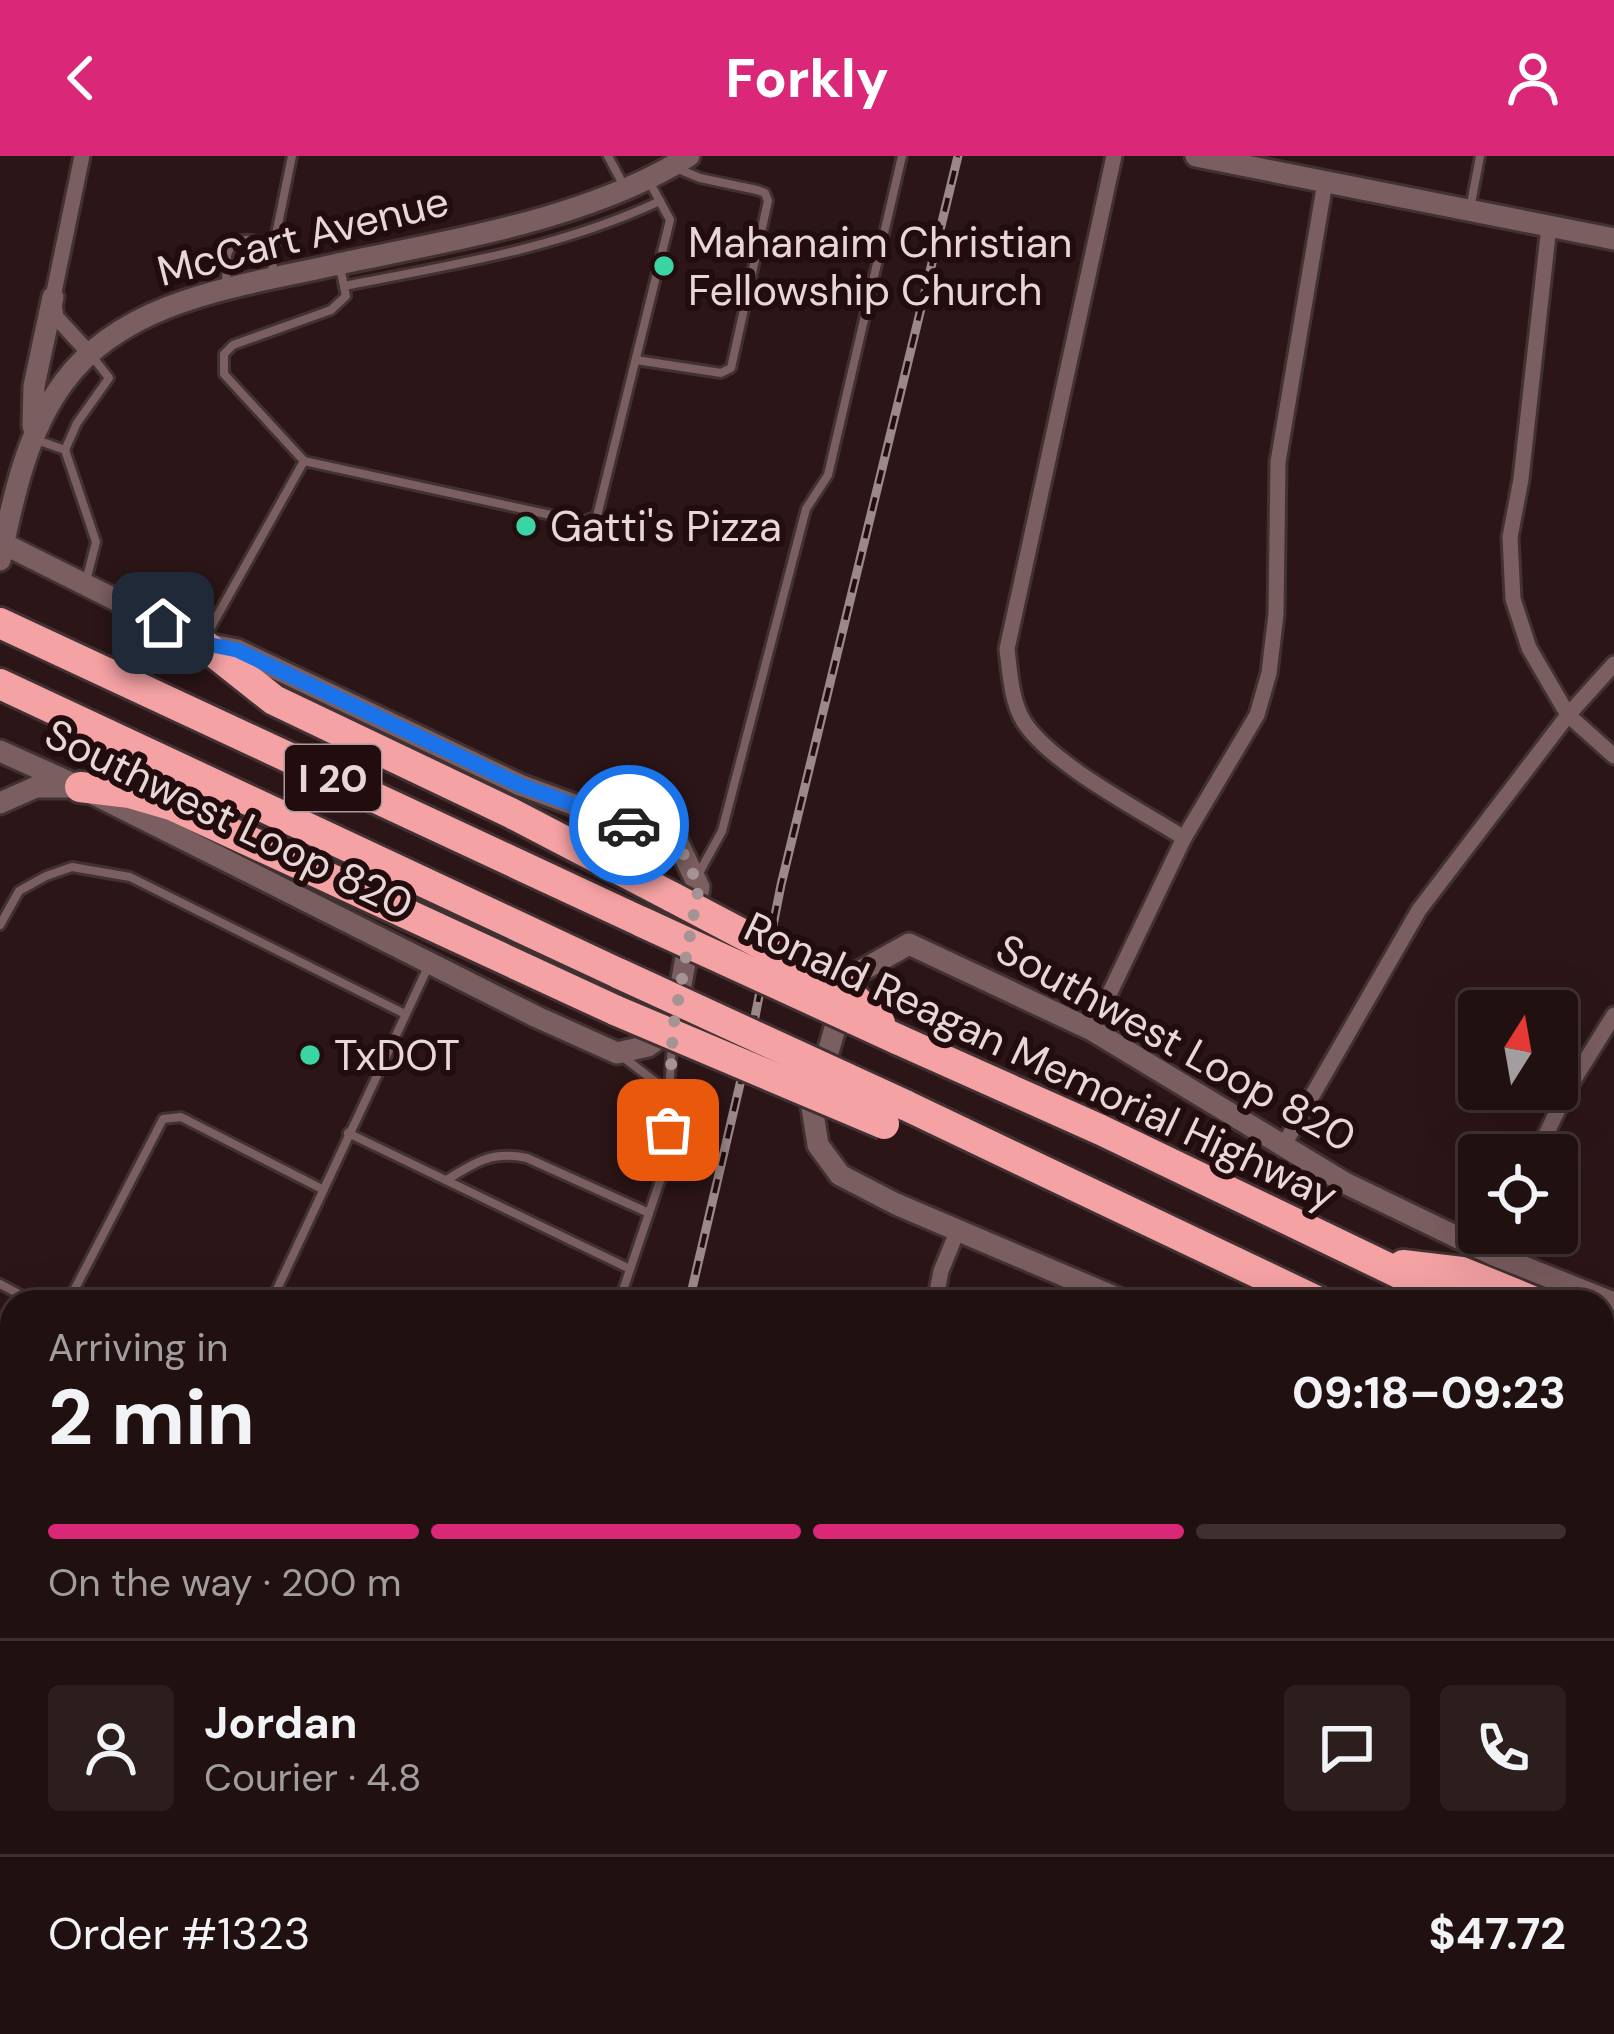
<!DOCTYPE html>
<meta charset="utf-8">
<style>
:root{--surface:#211010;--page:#2d1e1e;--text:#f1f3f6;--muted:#a29d9f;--line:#3e3030;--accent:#db2777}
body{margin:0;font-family:"DM Sans",sans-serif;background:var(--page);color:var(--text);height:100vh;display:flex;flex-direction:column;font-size:45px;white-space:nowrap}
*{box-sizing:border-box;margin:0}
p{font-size:39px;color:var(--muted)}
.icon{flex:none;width:66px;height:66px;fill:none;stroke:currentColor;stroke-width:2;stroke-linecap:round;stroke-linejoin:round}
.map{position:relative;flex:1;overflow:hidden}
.side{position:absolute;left:0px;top:1134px;width:1614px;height:744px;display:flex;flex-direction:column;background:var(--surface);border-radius:36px 36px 0 0;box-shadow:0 12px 48px #0002,0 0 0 3px var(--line)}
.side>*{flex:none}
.needle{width:78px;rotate:11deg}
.tools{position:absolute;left:1458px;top:834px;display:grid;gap:24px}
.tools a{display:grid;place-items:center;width:120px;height:120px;border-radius:12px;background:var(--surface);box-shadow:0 12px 48px #0002,0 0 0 3px var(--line);font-size:60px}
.pin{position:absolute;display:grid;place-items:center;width:102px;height:102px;color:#fff;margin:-51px;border-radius:24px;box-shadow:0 6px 18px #0006}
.courier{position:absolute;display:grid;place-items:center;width:120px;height:120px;margin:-60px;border:9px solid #1a73e8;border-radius:50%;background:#fff;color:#222;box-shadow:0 3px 15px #0007}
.summary em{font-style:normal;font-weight:800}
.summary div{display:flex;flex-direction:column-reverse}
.summary{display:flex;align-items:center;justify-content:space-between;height:204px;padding:0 48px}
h1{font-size:78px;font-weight:800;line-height:90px}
.bar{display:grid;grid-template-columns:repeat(4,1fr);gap:18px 12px;align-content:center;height:144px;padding:0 48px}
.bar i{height:15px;border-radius:9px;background:var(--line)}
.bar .selected{background:var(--accent)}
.bar p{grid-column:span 4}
.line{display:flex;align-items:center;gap:30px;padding:0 48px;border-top:3px solid var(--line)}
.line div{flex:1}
.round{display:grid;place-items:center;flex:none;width:126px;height:126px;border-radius:12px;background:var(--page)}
header{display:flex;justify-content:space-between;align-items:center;height:156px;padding:0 48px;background:var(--accent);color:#fff;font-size:54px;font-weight:800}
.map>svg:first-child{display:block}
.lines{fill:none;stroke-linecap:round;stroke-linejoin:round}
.service-casing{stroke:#423132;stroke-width:14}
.minor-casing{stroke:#423132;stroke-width:21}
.tertiary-casing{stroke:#423132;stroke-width:27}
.secondary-casing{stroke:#423132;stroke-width:27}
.motorway-casing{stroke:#423132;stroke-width:36}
.service{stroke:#7b5e5f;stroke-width:8}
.minor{stroke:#7b5e5f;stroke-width:15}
.tertiary{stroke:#7b5e5f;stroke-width:21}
.secondary{stroke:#7b5e5f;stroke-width:21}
.motorway{stroke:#f5a2a4;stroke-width:30}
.rail-casing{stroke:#9c8889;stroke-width:9}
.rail{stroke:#220c0d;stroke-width:4.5;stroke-dasharray:14;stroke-linecap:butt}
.motorway-bridge-casing{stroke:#423132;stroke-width:36;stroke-linecap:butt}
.motorway-bridge{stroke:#f5a2a4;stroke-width:30}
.done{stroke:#a69393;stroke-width:12;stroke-dasharray:0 21.6}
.route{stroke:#1a73e8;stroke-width:15}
.poi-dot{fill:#3ad4a5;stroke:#220c0d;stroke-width:4.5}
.labels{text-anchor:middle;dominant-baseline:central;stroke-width:12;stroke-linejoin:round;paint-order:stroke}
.shield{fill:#220c0d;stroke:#ad9a9a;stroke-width:3}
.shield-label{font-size:39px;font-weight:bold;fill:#e8d7d7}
.street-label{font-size:42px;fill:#e8d7d7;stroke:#220c0d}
.poi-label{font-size:42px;fill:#e8d7d7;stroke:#220c0d;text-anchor:start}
</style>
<header><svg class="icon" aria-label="back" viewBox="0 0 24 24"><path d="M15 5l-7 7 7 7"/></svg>Forkly<svg class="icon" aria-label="person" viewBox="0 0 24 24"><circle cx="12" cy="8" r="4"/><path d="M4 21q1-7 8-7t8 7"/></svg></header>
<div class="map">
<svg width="1614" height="1878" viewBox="0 0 1614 1878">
<rect width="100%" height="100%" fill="#2c1516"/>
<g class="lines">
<defs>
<g id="service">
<path d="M 608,0 L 625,32"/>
<path d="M 1470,53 L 1480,0"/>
<path d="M 273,93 L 292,0"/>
<path d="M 344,130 C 452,109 560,92 660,45"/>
<path d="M 226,132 L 227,99 L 232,87 C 245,81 262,83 272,94 L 273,121"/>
<path d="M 636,204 L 721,217 L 731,212 L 768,45 L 765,37 L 757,34 L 700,22 L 676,12"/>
<path d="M 34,283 L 65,294 L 96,386 L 86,425"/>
<path d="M 65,294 L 77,267 L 109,222 L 92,200"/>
<path d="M 304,305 L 224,218 L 224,198 L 233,189 L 331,154 L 346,140 L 340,111"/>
<path d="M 206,480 L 304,305 L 583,366 L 597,360 L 670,64 L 650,27"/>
<path d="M 699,717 L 722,675 L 806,353 L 828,319 L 902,0"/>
<path d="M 0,769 L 19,735 L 46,720 L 72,711 L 130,721 L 405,858"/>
<path d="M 623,901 L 671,938"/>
<path d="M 348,977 L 630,1113"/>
<path d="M 448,1023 C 477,1005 493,995 527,1002 L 649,1057"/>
<path d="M 0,1128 L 34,1146"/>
<path d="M 68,1146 L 163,963 L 181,961 L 322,1033"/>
<path d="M 271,1146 L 428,811"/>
<path d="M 619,1146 L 665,1010 L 672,885"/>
<path d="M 0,1343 L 12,1296"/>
<path d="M 0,1592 L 12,1593"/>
<path d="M 0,1642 L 12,1645"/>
<path d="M 0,1709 L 12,1711"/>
</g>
<g id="minor">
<path d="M 82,0 L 53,141 L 56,161 L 91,199"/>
<path d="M 1114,0 L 1007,493 C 1010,517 1011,545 1024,566 C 1051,608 1140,654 1184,682"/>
<path d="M 1549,70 L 1521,323 L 1510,381 L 1513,443 L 1529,492 L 1568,559 L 1614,600"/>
<path d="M 1092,874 L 1184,682 L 1257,559 L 1269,517 L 1276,458 L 1278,306 L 1325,26"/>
<path d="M 1282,992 L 1419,754 L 1568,559 L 1614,508"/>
<path d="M 1536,999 L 1568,933 L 1614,859"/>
<path d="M 1494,1099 L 1504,1077"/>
<path d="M 935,1146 L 941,1115 L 957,1076"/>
<path d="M 1602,1724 L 1614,1714"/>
<path d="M 1602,1770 L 1614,1785"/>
<path d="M 1091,1866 L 1100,1878"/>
<path d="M 1363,1866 L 1373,1878"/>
<path d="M 673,1878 L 676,1866"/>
<path d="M 913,1878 L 916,1866"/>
</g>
<path id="tertiary" d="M 1196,0 L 1614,83"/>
<g id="secondary">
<path d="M 33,270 L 34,230 L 53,141"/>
<path d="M 0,386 L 202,487 L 237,494 L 520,629 L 678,687 L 699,731 L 673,872 L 648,890 L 617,897 L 537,861 L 80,631 L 0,595"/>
<path d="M 0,404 C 13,343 26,277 64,226 C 125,143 241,130 334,109 C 449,84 588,64 689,0"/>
<path d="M 0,647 L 36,631 L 68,631"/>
<path d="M 1126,1146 L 896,1048 L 840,1019 L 818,989 L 812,951 L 838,862 L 859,816 L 909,788 L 1092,874 L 1345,1027 L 1494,1099 L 1614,1147"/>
<path d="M 1602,1352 L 1614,1358"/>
</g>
<g id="motorway">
<path d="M 0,467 L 642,766"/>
<path d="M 202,487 L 274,544 L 511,657 L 674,742"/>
<path d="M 0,528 L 620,818"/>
<path d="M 80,631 L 130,637 L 171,649 L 617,855"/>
<path d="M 897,883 L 1101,974 L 1459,1146"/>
<path d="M 905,949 L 1319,1146"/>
<path d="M 1403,1109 L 1462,1116 L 1535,1146"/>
<path d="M 1602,1174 L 1614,1179"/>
<path d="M 1602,1213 L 1614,1218"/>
<path d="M 1602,1273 L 1614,1279"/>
<path d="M 1602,1320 L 1614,1325"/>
</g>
</defs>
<use href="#service" class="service-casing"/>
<use href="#minor" class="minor-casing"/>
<use href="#tertiary" class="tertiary-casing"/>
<use href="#secondary" class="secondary-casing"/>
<use href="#motorway" class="motorway-casing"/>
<use href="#service" class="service"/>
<use href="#minor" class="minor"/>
<use href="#tertiary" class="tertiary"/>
<use href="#secondary" class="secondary"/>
<use href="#motorway" class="motorway"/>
<defs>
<g id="rail">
<path d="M 689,1146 L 751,881 L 781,729 L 958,0"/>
<path d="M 517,1878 L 520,1866"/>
</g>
</defs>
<use href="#rail" class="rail-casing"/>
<use href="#rail" class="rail"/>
<defs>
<g id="motorway-bridge">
<path d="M 674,742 L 841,830 L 880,867"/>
<path d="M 642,766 L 897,883"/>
<path d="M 620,818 L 905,949"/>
<path d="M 617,855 L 884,968"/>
</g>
</defs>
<use href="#motorway-bridge" class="motorway-bridge-casing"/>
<use href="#motorway-bridge" class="motorway-bridge"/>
</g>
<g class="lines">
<path class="done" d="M 629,669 L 678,687 L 699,730 L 673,872 L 668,974"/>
<path class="route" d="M 163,467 L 202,487 L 237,494 L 520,629 L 629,669"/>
</g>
<g class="poi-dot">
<circle cx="664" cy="110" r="12"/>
<circle cx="526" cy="370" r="12"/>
<circle cx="310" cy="899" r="12"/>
</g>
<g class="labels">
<rect class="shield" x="285" y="589" width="96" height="66" rx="9"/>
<g class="shield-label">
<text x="333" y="622">I 20</text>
</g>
<g class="street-label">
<text transform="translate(303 80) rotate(-14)">McCart Avenue</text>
<text transform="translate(229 663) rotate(26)">Southwest Loop 820</text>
<text transform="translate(1176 887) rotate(29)">Southwest Loop 820</text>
<text transform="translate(1041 905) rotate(25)">Ronald Reagan Memorial Highway</text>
</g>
<g class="poi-label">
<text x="688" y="86">Mahanaim Christian<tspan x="688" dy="48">Fellowship Church</tspan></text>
<text x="550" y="370">Gatti's Pizza</text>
<text x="334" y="899">TxDOT</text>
</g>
</g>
</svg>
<div class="tools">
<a><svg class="needle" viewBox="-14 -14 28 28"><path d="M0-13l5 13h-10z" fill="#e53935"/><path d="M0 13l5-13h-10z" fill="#a29d9f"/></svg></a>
<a><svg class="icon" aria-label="locate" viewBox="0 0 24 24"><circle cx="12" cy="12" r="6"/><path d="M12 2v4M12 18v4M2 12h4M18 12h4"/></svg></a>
</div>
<div class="pin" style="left:668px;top:974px;background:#ea580c"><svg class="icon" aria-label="bag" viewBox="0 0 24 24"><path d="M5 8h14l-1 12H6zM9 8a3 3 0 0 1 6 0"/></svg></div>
<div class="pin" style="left:163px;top:467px;background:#1f2937"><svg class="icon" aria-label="home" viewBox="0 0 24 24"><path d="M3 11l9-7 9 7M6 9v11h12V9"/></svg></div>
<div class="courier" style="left:629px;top:669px"><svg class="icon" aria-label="car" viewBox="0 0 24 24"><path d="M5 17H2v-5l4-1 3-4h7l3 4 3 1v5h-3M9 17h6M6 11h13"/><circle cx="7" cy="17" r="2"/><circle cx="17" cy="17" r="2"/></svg></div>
<section class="side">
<div class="summary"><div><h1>2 min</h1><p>Arriving in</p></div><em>09:18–09:23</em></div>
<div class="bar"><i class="selected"></i><i class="selected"></i><i class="selected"></i><i></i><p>On the way · 200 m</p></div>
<div class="line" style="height:216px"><a class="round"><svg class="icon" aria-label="person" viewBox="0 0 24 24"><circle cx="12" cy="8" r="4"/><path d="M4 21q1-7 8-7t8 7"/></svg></a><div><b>Jordan</b><p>Courier · 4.8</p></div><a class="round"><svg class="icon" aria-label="chat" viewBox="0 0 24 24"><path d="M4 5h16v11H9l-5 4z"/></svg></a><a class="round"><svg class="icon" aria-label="phone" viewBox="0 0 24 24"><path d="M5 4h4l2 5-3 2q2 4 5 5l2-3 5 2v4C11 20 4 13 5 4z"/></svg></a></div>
<div class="line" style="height:156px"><div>Order #1323</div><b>$47.72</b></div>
</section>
</div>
